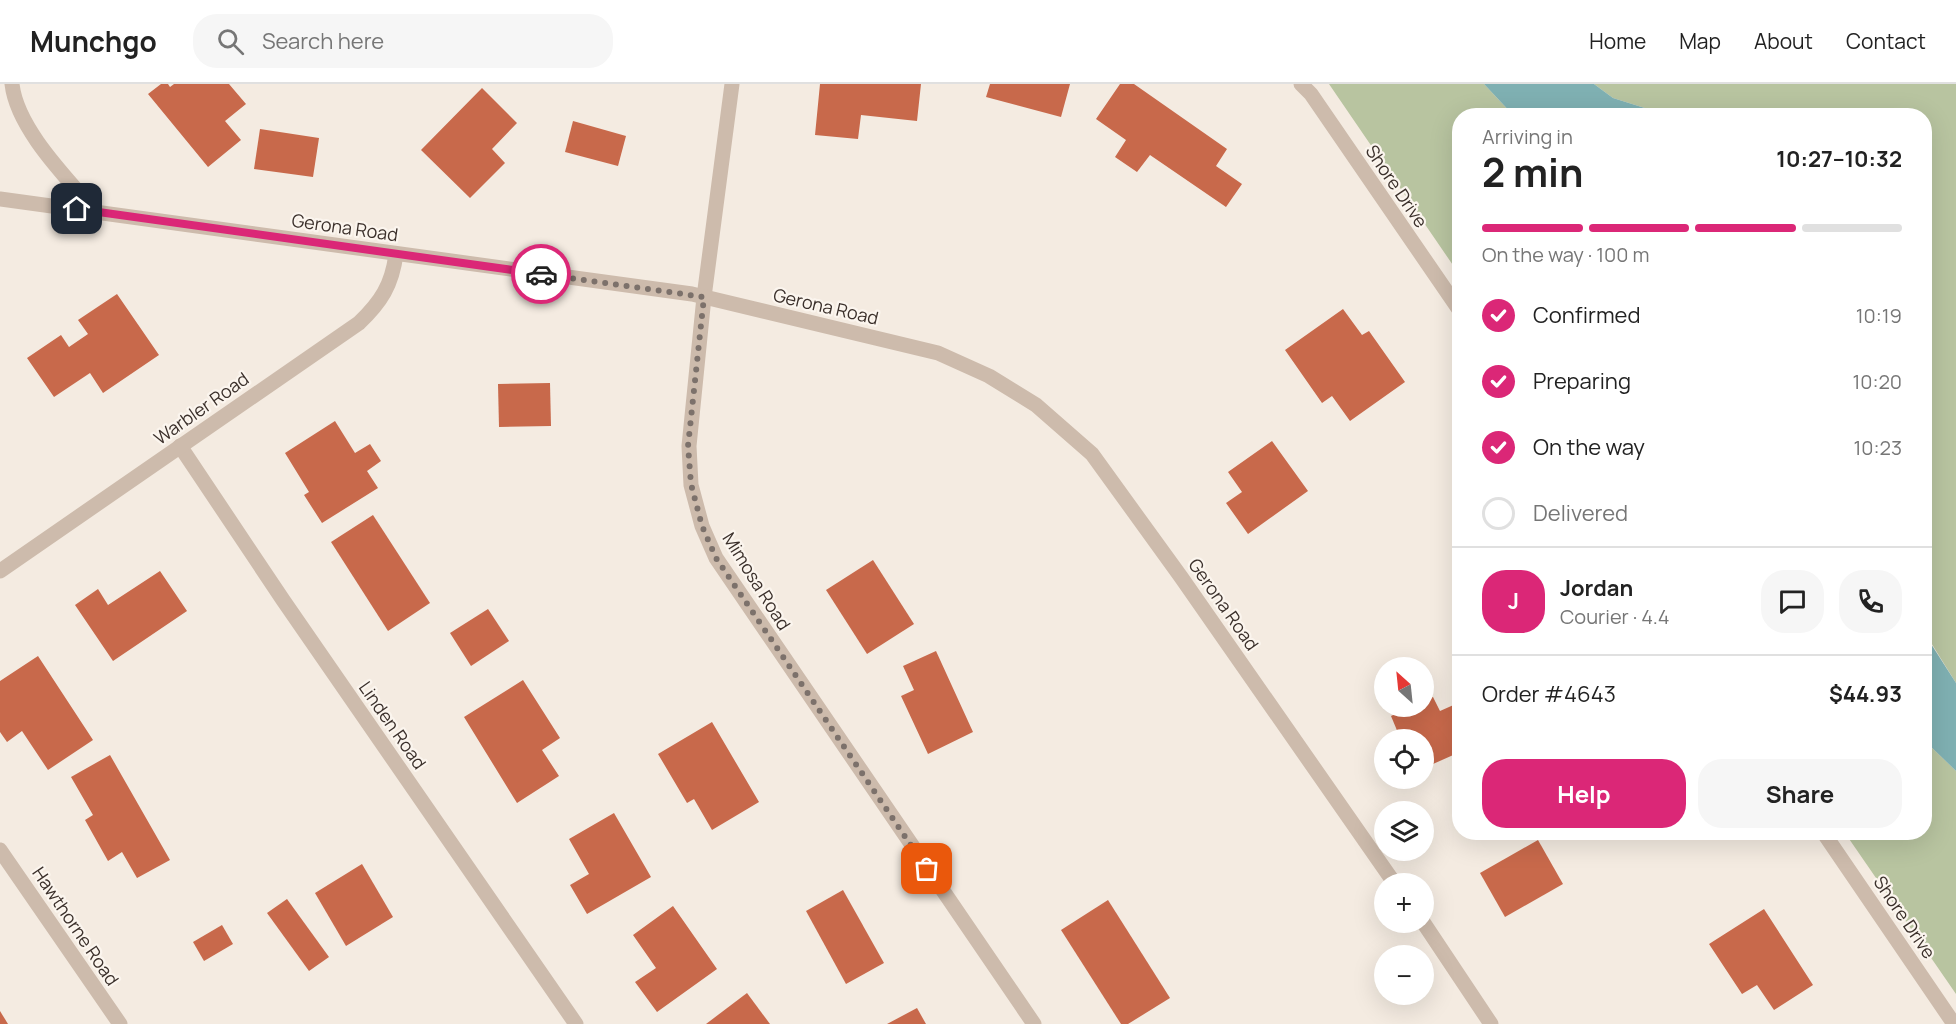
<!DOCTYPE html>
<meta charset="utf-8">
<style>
:root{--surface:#fff;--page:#f6f6f6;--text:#222;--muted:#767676;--line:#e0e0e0;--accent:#db2777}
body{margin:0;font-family:Manrope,sans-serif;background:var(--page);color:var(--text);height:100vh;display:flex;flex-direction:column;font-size:22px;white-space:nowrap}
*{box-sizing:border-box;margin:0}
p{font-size:20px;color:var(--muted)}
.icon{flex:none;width:33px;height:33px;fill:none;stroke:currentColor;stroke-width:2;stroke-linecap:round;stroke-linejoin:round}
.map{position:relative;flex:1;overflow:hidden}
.sheet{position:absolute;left:1452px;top:24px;width:480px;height:732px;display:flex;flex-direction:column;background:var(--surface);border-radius:24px;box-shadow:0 6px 24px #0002}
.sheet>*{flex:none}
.needle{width:39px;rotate:333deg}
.controls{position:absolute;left:1374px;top:573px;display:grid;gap:12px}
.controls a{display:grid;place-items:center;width:60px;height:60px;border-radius:50%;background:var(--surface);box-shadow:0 6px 24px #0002;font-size:30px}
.pin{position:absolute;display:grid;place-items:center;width:51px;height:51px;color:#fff;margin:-26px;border-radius:12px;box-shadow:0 3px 9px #0006}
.courier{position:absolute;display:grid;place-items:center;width:60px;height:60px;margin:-30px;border:4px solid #db2777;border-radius:50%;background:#fff;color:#222;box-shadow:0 2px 8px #0007}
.overview em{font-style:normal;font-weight:700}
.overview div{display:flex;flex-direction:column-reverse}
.overview{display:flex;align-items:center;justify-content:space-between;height:102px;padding:0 30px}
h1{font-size:39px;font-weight:700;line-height:45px}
.bar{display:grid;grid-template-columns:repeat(4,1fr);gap:9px 6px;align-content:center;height:72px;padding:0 30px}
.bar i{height:8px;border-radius:4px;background:var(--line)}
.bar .active{background:var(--accent)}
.bar p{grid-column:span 4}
.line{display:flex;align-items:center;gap:15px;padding:0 30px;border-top:2px solid var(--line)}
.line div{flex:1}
.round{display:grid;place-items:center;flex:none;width:63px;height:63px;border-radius:24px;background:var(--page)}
ol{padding:0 30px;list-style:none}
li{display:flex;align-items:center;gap:18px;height:66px}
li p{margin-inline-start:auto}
li .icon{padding:6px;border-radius:50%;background:var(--accent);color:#fff;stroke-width:4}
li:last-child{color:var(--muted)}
li i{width:33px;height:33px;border:3px solid var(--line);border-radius:50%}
.button{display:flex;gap:12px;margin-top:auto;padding:12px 30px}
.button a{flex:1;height:69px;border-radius:24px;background:var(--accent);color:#fff;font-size:24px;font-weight:700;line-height:69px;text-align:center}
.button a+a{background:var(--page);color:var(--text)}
header{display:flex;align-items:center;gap:36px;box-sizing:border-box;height:84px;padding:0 30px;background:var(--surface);border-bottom:2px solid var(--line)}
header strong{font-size:28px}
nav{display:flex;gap:33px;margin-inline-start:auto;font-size:21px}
.search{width:420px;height:54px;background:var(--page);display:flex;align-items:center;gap:15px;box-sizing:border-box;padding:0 21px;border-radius:24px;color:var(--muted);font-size:22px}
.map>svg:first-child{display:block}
.green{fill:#b8c4a0}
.water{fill:#7fb0b2}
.building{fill:#c8694b}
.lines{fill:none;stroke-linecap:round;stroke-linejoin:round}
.street{stroke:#cdbbac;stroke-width:15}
.done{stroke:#7c716b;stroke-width:6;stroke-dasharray:0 10.8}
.route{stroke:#db2777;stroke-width:8}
.labels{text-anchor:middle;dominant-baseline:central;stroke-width:4.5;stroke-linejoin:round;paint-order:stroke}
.street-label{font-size:18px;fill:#3b302b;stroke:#fbf5ee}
</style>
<header>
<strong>Munchgo</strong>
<div class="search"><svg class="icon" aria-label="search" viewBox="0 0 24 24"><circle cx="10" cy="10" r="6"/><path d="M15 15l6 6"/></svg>Search here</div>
<nav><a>Home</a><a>Map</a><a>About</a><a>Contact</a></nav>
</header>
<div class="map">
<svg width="1956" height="940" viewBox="0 0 1956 940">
<rect width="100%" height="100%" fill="#f4ebe1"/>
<g class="green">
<path d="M 1329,0 L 1484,0 L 1513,31 L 1460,32 L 1459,190 Z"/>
<path d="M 1594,0 L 1956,0 L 1956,599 L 1925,549 L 1924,32 L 1667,31 L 1613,14 Z"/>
<path d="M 1925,657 L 1956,687 L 1956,910 L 1845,749 L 1924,748 Z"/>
</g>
<g class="water">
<path d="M 1484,0 L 1594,0 L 1613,14 L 1667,31 L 1513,31 Z"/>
<path d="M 1924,549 L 1956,599 L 1956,687 L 1925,657 Z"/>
</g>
<g class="building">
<path d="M 161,0 L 168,0 L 170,3 L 174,0 L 229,0 L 246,20 L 225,37 L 241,56 L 208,83 L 148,10 Z"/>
<path d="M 820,0 L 921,0 L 917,37 L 861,31 L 858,55 L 815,51 Z"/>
<path d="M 990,0 L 1070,0 L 1061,33 L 986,13 Z"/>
<path d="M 1120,0 L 1134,0 L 1227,65 L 1216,82 L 1242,100 L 1226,123 L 1150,71 L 1137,88 L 1115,73 L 1126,56 L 1096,35 Z"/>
<path d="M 482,4 L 517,39 L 492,65 L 505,79 L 470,114 L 421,66 Z"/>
<path d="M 573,37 L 626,52 L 618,82 L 565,68 Z"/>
<path d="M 260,45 L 319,54 L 313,93 L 254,85 Z"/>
<path d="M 117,210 L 159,271 L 103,309 L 90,289 L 54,313 L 27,274 L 61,251 L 69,263 L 88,250 L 78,236 Z"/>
<path d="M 1343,225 L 1362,251 L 1369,247 L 1405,298 L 1350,337 L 1332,312 L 1322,319 L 1285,266 Z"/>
<path d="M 550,299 L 551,342 L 499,343 L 498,300 Z"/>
<path d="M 335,337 L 355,369 L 370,360 L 381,377 L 367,387 L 378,404 L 322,439 L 304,411 L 309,408 L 285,369 Z"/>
<path d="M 1272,357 L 1308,407 L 1248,450 L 1226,419 L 1242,408 L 1228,388 Z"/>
<path d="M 373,431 L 430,519 L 388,547 L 331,458 Z"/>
<path d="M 873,476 L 914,540 L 867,570 L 826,506 Z"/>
<path d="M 160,487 L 187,527 L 113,577 L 75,521 L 98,505 L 108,521 Z"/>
<path d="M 488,525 L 509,557 L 471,582 L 450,549 Z"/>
<path d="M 936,567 L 973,648 L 928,670 L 901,612 L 914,606 L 903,582 Z"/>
<path d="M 38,572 L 93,656 L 48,686 L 22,647 L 7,658 L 0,648 L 0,597 Z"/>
<path d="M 523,596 L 560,654 L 542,666 L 559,692 L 517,719 L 464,633 Z"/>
<path d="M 1433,613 L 1440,627 L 1458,619 L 1460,668 L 1424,684 L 1424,656 L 1401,656 L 1391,632 L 1412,622 L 1424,622 L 1424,617 Z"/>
<path d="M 712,638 L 759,718 L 712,746 L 694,715 L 687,719 L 658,670 Z"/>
<path d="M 110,671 L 170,776 L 137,794 L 122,768 L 108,777 L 85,736 L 93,731 L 71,693 Z"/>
<path d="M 614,729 L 651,793 L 587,830 L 570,801 L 589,790 L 569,755 Z"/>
<path d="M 1538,756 L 1563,800 L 1505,833 L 1480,789 Z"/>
<path d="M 362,780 L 393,833 L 346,862 L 315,809 Z"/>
<path d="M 843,806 L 884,879 L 846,900 L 806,827 Z"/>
<path d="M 287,815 L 329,873 L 309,887 L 267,829 Z"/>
<path d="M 1108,816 L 1170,914 L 1128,940 L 1121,940 L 1061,846 Z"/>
<path d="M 673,822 L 717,885 L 657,928 L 635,898 L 656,884 L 633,851 Z"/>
<path d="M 1764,825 L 1813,901 L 1774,926 L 1757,901 L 1742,910 L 1709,860 Z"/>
<path d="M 222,841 L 233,860 L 204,877 L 193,858 Z"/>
<path d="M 747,909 L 770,940 L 706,940 Z"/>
<path d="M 917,924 L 926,940 L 887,940 Z"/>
<path d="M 0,927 L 8,940 L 0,940 Z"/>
</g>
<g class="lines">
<g class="street">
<path d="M 12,0 C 17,45 67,94 96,128"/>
<path d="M 732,0 L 704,213 L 689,362 L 691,401 L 702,442 L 716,474 L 1034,940"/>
<path d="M 1301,0 L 1311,10 L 1460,227"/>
<path d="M 0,115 L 692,210 L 938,269 L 989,292 L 1036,321 L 1092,370 L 1181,493 L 1395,800"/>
<path d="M 180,362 L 283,516 L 576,940"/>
<path d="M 0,487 L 359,239 C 381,218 392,201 396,170"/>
<path d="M 1823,748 L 1954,940"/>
<path d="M 0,766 L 120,940"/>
<path d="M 1423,838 L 1491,940"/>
</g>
</g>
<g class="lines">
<path class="done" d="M 541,190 L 704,213 L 688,362 L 691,400 L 702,442 L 716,474 L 927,785"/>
<path class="route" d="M 77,125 L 541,190"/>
</g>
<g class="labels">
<g class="street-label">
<text transform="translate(1397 102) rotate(56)">Shore Drive</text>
<text transform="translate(345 143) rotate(8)">Gerona Road</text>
<text transform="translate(826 222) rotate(13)">Gerona Road</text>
<text transform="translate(201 324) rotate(-35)">Warbler Road</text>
<text transform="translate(757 497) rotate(58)">Mimosa Road</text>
<text transform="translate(1224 520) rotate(55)">Gerona Road</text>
<text transform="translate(393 641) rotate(55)">Linden Road</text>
<text transform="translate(1905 833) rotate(56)">Shore Drive</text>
<text transform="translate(76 842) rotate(56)">Hawthorne Road</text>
</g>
</g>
</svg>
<div class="controls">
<a><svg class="needle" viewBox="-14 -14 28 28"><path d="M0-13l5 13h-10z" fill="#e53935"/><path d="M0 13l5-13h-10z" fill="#767676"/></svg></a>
<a><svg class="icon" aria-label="locate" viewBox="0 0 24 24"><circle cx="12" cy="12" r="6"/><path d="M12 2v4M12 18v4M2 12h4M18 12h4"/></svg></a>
<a><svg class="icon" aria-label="layers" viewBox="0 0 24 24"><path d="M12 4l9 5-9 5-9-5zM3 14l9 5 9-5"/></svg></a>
<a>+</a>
<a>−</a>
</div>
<div class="pin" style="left:927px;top:785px;background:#ea580c"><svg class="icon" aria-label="bag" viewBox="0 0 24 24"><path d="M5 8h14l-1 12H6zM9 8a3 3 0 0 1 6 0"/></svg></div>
<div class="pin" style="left:77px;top:125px;background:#1f2937"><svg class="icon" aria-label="home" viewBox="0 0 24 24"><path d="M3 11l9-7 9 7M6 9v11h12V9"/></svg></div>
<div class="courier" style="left:541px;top:190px"><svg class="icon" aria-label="car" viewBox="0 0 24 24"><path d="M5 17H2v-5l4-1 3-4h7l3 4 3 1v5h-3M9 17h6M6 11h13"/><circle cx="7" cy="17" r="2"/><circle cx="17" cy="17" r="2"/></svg></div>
<section class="sheet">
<div class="overview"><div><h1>2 min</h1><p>Arriving in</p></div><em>10:27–10:32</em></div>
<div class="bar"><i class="active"></i><i class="active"></i><i class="active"></i><i></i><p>On the way · 100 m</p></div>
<ol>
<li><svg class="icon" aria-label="check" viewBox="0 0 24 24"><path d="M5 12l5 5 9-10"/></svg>Confirmed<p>10:19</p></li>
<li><svg class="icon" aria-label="check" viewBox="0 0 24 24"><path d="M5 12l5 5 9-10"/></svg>Preparing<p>10:20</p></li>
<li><svg class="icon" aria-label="check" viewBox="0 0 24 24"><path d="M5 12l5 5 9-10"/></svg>On the way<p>10:23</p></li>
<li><i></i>Delivered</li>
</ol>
<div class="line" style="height:108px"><b class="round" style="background:var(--accent);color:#fff">J</b><div><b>Jordan</b><p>Courier · 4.4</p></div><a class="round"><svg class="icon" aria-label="chat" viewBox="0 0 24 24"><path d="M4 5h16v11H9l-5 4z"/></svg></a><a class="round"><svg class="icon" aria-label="phone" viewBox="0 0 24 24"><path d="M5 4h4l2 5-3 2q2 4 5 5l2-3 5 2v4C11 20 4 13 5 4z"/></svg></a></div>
<div class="line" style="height:78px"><div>Order #4643</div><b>$44.93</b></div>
<div class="button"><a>Help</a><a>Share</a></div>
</section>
</div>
